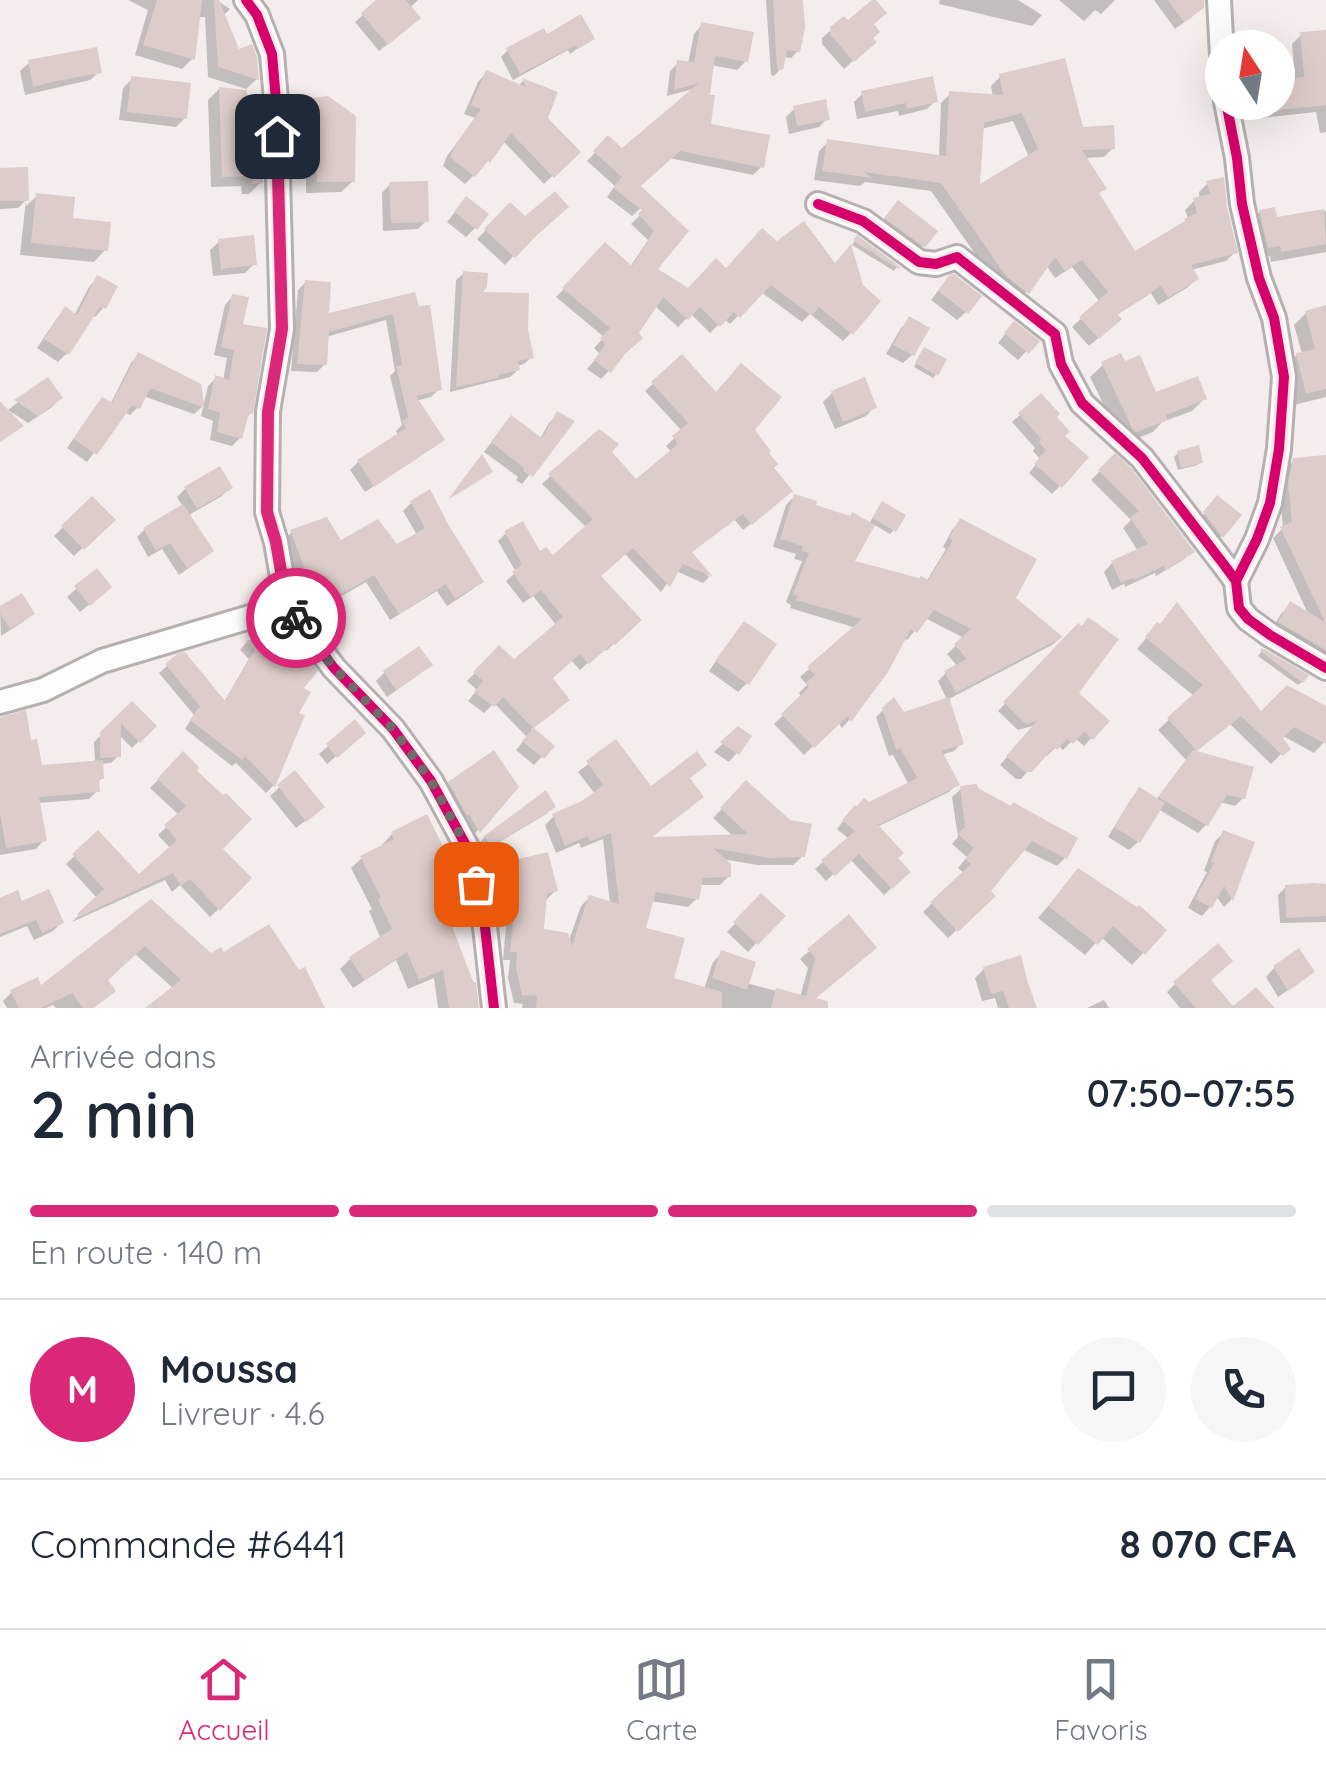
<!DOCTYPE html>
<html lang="fr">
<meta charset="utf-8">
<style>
:root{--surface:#fff;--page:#f6f6f7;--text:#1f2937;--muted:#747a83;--line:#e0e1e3;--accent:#db2777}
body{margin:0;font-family:Quicksand,sans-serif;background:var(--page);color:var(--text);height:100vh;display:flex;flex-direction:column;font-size:38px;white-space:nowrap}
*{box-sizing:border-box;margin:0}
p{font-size:32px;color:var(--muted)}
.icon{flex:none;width:55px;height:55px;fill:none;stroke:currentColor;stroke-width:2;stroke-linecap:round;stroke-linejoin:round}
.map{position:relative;height:1008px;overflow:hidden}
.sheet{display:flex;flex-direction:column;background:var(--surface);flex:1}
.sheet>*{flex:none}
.needle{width:65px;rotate:348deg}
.fabs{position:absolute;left:1205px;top:30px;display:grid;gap:20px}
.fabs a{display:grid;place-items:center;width:90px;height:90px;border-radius:50%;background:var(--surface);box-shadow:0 10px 40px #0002;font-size:50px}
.pin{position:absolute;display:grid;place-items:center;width:85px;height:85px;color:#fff;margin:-42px;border-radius:20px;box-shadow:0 5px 15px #0006}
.courier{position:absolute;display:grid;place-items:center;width:100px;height:100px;margin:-50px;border:8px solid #db2777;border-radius:50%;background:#fff;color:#222;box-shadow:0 2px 12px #0007}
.headline em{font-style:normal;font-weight:600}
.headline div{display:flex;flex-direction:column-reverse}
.headline{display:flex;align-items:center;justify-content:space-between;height:170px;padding:0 30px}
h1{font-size:65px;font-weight:600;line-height:75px}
.bar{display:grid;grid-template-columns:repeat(4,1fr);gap:15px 10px;align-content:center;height:120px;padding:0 30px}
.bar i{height:12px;border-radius:8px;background:var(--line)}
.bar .on{background:var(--accent)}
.bar p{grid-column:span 4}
.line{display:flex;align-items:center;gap:25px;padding:0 30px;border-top:2px solid var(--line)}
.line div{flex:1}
.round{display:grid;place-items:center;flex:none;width:105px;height:105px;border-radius:52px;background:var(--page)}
.menu{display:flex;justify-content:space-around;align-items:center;height:140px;border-top:2px solid var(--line);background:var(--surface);font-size:28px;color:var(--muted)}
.menu a{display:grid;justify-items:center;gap:5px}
.menu .on{color:var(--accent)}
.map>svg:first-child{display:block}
.shadow{fill:#0003;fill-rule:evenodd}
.building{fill:#ddcdca;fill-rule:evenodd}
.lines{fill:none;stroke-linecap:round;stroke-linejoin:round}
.street-casing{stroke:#b6b0b0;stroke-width:28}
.street{stroke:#fdfcfc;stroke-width:22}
.cycleway-casing{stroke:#f7eae8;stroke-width:16}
.cycleway{stroke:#d6006c;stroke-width:10}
.done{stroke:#716b6a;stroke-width:10;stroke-dasharray:0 18}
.route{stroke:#db2777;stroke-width:12}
</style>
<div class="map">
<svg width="1326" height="1008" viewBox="0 0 1326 1008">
<rect width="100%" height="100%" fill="#f4edec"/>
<g class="shadow">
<path d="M 128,0 L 216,0 L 230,9 L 223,16 L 238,52 L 257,79 L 246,89 L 208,77 L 205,17 L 198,17 L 192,59 L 182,69 L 135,55 L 148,10 Z"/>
<path d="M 380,0 L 418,0 L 410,8 L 410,26 L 379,51 L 355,22 Z"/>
<path d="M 766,0 L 801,0 L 798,51 L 791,58 L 783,57 L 781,68 L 774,76 L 771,75 Z"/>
<path d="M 940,0 L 1018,0 L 1042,15 L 1032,26 L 939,4 Z"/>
<path d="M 1059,0 L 1115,0 L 1101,14 L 1095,10 L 1084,21 Z"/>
<path d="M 1154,0 L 1202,0 L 1193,16 L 1175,29 Z"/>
<path d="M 702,25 L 746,61 L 737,70 L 711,65 L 708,126 L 762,166 L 753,175 L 669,158 L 638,187 L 685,232 L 654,269 L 688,291 L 726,271 L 753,239 L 851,333 L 843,341 L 810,314 L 802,322 L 761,292 L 730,324 L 724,319 L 710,333 L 691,314 L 678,327 L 654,305 L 635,334 L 640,338 L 601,379 L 587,369 L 600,354 L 594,348 L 604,337 L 556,297 L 606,245 L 630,267 L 648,240 L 631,224 L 648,207 L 645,204 L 632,216 L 607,197 L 615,186 L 587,161 L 608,139 L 621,152 L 697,88 L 667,96 L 670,71 L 678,63 L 688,64 L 694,34 Z"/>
<path d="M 871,25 L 865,50 L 844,69 L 822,44 L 822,38 L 832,29 Z"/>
<path d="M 1326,33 L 1326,132 L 1320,133 L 1316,112 L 1253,119 L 1251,102 L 1278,102 L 1278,82 L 1295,80 L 1292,44 L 1301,35 Z"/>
<path d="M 546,37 L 592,38 L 570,54 L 568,50 L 513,80 L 501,57 L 508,50 Z"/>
<path d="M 29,63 L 99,72 L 90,80 L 25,95 L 20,71 Z"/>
<path d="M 486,73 L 518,86 L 523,81 L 555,93 L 546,118 L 577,152 L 544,184 L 503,141 L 488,161 L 465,184 L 443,166 L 447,156 L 475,118 L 464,114 L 478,82 Z"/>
<path d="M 1001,76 L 1081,130 L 1113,148 L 1104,157 L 1084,158 L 1097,195 L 1134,255 L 1177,229 L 1188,219 L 1185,210 L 1194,201 L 1200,199 L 1199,192 L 1208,183 L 1235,252 L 1226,261 L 1191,270 L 1196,279 L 1187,288 L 1158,305 L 1151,293 L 1115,316 L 1110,328 L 1089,346 L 1072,327 L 1100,302 L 1072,267 L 1055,278 L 1046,265 L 1018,302 L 997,285 L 931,191 L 865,182 L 860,186 L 814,180 L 819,151 L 828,142 L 939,157 L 941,103 L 950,94 L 993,97 L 991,86 ZM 1013,121 L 1029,157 L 977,189 L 981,129 Z"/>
<path d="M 132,79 L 185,118 L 176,127 L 119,120 L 123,88 Z"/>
<path d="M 219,89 L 247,147 L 261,182 L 249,194 L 242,194 L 241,186 L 211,187 L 208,100 Z"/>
<path d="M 862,94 L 935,101 L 927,109 L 899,116 L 898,111 L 857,119 L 854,102 Z"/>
<path d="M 313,100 L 353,181 L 341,192 L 306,193 L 306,179 L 298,179 L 298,152 L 292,152 L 291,131 L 301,120 L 301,112 Z"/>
<path d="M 795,108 L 827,119 L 819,127 L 789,134 L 786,117 Z"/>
<path d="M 0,170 L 26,170 L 26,206 L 37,196 L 106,249 L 94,262 L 20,255 L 26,200 L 18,208 L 0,209 Z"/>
<path d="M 390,184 L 426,221 L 418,229 L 383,231 L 382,193 Z"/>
<path d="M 510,206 L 528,240 L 505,265 L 477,239 Z"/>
<path d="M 458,208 L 475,228 L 466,237 L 447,222 Z"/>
<path d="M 1326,211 L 1326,252 L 1271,262 L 1270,256 L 1257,258 L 1249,223 L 1260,212 L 1275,220 Z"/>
<path d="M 890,212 L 923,246 L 915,254 L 877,227 Z"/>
<path d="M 857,238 L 897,267 L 894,271 L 852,245 Z"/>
<path d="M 219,242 L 254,264 L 245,273 L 213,276 L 210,250 Z"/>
<path d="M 464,273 L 478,294 L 526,329 L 532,357 L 524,364 L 517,366 L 518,370 L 510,377 L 450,392 L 456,280 Z"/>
<path d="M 97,278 L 103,308 L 95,317 L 92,315 L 67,353 L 58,362 L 37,348 L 57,318 L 65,310 L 74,316 L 89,287 Z"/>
<path d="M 306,282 L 327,316 L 413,295 L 439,389 L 431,397 L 416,401 L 442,440 L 434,447 L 365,492 L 350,470 L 358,462 L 399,436 L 396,431 L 402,425 L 390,376 L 395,371 L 386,320 L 326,337 L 325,364 L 317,372 L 291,371 L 298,290 Z"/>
<path d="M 941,287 L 966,312 L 957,320 L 931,300 Z"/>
<path d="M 233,296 L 240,326 L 251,413 L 246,418 L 240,438 L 232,446 L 210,440 L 213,421 L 201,416 L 208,386 L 216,378 L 223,381 L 227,358 L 214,355 L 225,305 Z"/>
<path d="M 1326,308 L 1326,397 L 1294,405 L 1285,367 L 1297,355 L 1302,354 L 1294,325 L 1306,313 Z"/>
<path d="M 910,319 L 912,355 L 903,363 L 886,354 L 901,328 Z"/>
<path d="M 1006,333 L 1036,341 L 1018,360 L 998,343 Z"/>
<path d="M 921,353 L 936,374 L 933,378 L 914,367 Z"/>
<path d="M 138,355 L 202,407 L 194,414 L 143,396 L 138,407 L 130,415 L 124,412 L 87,462 L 67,448 L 95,408 L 110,405 L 131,363 Z"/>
<path d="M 682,358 L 752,430 L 771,468 L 782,498 L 743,530 L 734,519 L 690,553 L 709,577 L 703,583 L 676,571 L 661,592 L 624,553 L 598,576 L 639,620 L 606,651 L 604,648 L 580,670 L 571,660 L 550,678 L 559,708 L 531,729 L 552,746 L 534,765 L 516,750 L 527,737 L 494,703 L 484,713 L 468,701 L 477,690 L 467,681 L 499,648 L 514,662 L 557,626 L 533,596 L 523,603 L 506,581 L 516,572 L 498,541 L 506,533 L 539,555 L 552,559 L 587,528 L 542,484 L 599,432 L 609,452 L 636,483 L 672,452 L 666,446 L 682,431 L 645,391 Z"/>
<path d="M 1103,365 L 1155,395 L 1204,399 L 1192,411 L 1162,422 L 1153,432 L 1123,444 L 1090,377 Z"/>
<path d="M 47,380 L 60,398 L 52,407 L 28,423 L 8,410 Z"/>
<path d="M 832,393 L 874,407 L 866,416 L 835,429 L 823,402 Z"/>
<path d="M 558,414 L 571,422 L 522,484 L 516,480 L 518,477 L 484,452 L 503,427 L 540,439 L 549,423 Z"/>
<path d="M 1020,415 L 1053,417 L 1062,437 L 1060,486 L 1052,494 L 1029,473 L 1040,459 L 1033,451 L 1035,448 L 1012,422 Z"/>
<path d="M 1178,453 L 1200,462 L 1197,465 L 1178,470 L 1174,457 Z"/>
<path d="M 1115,457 L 1192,552 L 1183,560 L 1156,576 L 1155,573 L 1125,587 L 1124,584 L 1112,590 L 1104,572 L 1112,563 L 1138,551 L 1123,528 L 1131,520 L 1091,480 Z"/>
<path d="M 1326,458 L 1326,664 L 1270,632 L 1281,614 L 1290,605 L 1309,616 L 1273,538 L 1283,528 L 1280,495 L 1284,470 L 1294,461 Z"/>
<path d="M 230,487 L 222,496 L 187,516 L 203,558 L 179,575 L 162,549 L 148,557 L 137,537 L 144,530 L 183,507 L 177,497 L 185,489 Z"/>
<path d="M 794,497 L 813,507 L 869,524 L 879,507 L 894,530 L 890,534 L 873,524 L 851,562 L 926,582 L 946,549 L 943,547 L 952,530 L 960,521 L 1013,599 L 1060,638 L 1052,645 L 947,700 L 938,681 L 946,673 L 958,667 L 947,654 L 964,638 L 925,618 L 907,640 L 903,637 L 886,671 L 849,720 L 842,728 L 838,722 L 804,755 L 774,724 L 802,697 L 799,693 L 807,685 L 800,677 L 856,628 L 790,608 L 791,605 L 786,602 L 802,561 L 794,559 L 796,554 L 773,547 L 786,505 Z"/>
<path d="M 92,499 L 112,520 L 74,556 L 54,536 Z"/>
<path d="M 1217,499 L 1239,516 L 1218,540 L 1201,518 Z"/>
<path d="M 411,503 L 481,581 L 473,589 L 447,606 L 437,591 L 390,620 L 366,582 L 312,613 L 292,580 L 297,576 L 284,540 L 292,532 L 340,543 L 396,547 L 417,535 L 403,511 Z"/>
<path d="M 96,571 L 101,595 L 80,612 L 67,597 Z"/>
<path d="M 0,609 L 32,613 L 23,622 L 1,636 Z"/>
<path d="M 736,633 L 747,683 L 738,692 L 709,671 Z"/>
<path d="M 286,634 L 300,688 L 296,714 L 302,717 L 273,786 L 266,793 L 236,763 L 232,766 L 185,729 L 194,715 L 159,673 L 167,666 L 224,702 L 249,659 L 240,650 L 246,643 Z"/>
<path d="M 1071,634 L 1076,693 L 1107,721 L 1084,746 L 1075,738 L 1063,750 L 1058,745 L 1047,756 L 1045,753 L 1021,779 L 1016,779 L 1000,765 L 1036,725 L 1018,730 L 998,711 Z"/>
<path d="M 1148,636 L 1261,714 L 1326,709 L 1326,740 L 1314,753 L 1274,731 L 1287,748 L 1271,764 L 1230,724 L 1193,753 L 1243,798 L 1235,806 L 1220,802 L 1206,825 L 1198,833 L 1158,809 L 1138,842 L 1129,850 L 1108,837 L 1131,799 L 1140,790 L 1156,800 L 1186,760 L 1158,730 L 1194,696 L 1137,649 Z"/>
<path d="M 1262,651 L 1302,682 L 1298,685 L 1258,656 Z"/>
<path d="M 384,673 L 421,673 L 387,697 L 376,681 Z"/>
<path d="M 893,701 L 904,715 L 961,743 L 954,751 L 941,755 L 957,784 L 949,792 L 877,827 L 895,858 L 908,872 L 884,895 L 850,859 L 826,881 L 815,869 L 849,839 L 837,829 L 848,815 L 909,785 L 893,755 L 889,756 L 876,717 Z"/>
<path d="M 132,705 L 154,726 L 132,748 L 118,734 L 118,756 L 111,763 L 100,764 L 102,778 L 97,783 L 97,791 L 89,799 L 38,803 L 44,840 L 36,849 L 0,855 L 0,719 L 29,742 L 40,768 L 95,763 L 94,742 Z"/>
<path d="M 355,723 L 354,741 L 327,764 L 319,754 Z"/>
<path d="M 738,729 L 737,753 L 729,762 L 714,752 Z"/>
<path d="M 616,742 L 651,790 L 687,779 L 648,840 L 734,837 L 713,818 L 746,784 L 803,856 L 793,865 L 758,865 L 721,859 L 729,876 L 720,885 L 699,885 L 697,898 L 688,907 L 651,901 L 643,930 L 671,980 L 704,989 L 713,962 L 722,953 L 746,983 L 800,997 L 808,968 L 800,959 L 848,918 L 806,1005 L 819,1008 L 522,1008 L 523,1004 L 514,1003 L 508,978 L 510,960 L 503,960 L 509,894 L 490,898 L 485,876 L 494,867 L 555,891 L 546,900 L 541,931 L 568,943 L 581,906 L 590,897 L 610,904 L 603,839 L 581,848 L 579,843 L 556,853 L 545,825 L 554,816 L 595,794 L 578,772 Z"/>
<path d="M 183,755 L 220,848 L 240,889 L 210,917 L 180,885 L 172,892 L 165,880 L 72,922 L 97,898 L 66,864 L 98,834 L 139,878 L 171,849 L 158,835 L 179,815 L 150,788 Z"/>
<path d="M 294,774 L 313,815 L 296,828 L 270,796 Z"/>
<path d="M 450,784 L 516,787 L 471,838 L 442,792 Z"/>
<path d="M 961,789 L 1065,858 L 1057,866 L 1022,849 L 988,891 L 993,896 L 948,938 L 923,912 L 964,873 L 958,868 L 967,857 L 952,844 L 958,837 L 952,797 Z"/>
<path d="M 553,807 L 546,814 L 483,852 L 478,844 L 485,837 Z"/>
<path d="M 1224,833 L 1252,843 L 1231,900 L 1224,907 L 1216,896 L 1210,907 L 1202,916 L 1188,908 L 1207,872 L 1204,871 L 1215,841 Z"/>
<path d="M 392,834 L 451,869 L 441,879 L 460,898 L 444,911 L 474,984 L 477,1008 L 438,1008 L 434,978 L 408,989 L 396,960 L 353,988 L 340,969 L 350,959 L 381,939 L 369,911 L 372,909 L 351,868 L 362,858 L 383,847 L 382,845 Z"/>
<path d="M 1078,871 L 1143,953 L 1132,965 L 1101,937 L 1085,955 L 1038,918 Z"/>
<path d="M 1326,885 L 1326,922 L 1280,923 L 1278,895 L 1286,887 Z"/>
<path d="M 761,896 L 782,916 L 748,952 L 727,932 Z"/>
<path d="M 0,900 L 21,905 L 61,923 L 53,931 L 34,940 L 27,926 L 0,937 Z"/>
<path d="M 150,902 L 211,957 L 224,955 L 299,973 L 304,971 L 323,1008 L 152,1008 L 174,989 L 134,953 L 105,980 L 104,999 L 93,1008 L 56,1008 L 53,1005 L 46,1008 L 7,1008 L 3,1001 L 12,992 L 40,989 Z"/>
<path d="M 1020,958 L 1035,1008 L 998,1008 L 995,998 L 982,1001 L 975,978 L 984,969 Z"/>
<path d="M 1274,968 L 1303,980 L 1278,997 L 1266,977 Z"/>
<path d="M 1208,981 L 1232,1008 L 1180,1008 L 1167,992 L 1175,984 Z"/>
<path d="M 1104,1000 L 1109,1008 L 1087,1008 Z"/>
</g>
<g class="building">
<path d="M 157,0 L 202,0 L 195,60 L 143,45 Z"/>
<path d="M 214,0 L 219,0 L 239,49 L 252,44 L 257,57 L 259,80 L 218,67 Z"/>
<path d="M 376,0 L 406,0 L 421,18 L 388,45 L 361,13 Z"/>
<path d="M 773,0 L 803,0 L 805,28 L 800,52 L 787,50 L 783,70 L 777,69 Z"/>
<path d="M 872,0 L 876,0 L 887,13 L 874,24 L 880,32 L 873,38 L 877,42 L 854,62 L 830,34 L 830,27 L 844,16 L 848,20 Z"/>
<path d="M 1168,0 L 1204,0 L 1204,8 L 1184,22 Z"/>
<path d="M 581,14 L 595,39 L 578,49 L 576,45 L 520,74 L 506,48 L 544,28 L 547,34 Z"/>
<path d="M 701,22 L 754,32 L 748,62 L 715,56 L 710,95 L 715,95 L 711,124 L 770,135 L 764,168 L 680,151 L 641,186 L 689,231 L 658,269 L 688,288 L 716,258 L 726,268 L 762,228 L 777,241 L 804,221 L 835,263 L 851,244 L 863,285 L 881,301 L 853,335 L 819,307 L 812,316 L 771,285 L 740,318 L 734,312 L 720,327 L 700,307 L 688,320 L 663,297 L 639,333 L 643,338 L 625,354 L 611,373 L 594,360 L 606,344 L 600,338 L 610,328 L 562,288 L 605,242 L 632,266 L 654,231 L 638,214 L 642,210 L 613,188 L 622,177 L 593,151 L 608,135 L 622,148 L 699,83 L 674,90 L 677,60 L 694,62 Z"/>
<path d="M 1326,30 L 1326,105 L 1278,110 L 1278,80 L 1304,77 L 1300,32 Z"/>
<path d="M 97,47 L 102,73 L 56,81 L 33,87 L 28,60 Z"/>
<path d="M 1065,58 L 1083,127 L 1114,125 L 1115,149 L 1082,150 L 1107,189 L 1099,193 L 1135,251 L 1185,221 L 1184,219 L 1197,213 L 1193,198 L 1210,194 L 1206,181 L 1224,177 L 1227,207 L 1238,253 L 1191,265 L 1199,279 L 1168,298 L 1161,286 L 1117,314 L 1122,319 L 1099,339 L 1079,317 L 1108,292 L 1082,260 L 1065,271 L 1055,257 L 1029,294 L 1006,276 L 941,183 L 864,172 L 872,178 L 822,171 L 827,139 L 946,156 L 949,91 L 1003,95 L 999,74 ZM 1022,113 L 1038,149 L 980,184 L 984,123 Z"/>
<path d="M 486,70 L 526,87 L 522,78 L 558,92 L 548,118 L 581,152 L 554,178 L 511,133 L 490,163 L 488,161 L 475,177 L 450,157 L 455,145 L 481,109 L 471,105 Z"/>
<path d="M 131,76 L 191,83 L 187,119 L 127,112 Z"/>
<path d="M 933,76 L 938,102 L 907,109 L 906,103 L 865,112 L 861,91 Z"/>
<path d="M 219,87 L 247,90 L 250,144 L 262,143 L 263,183 L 252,184 L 252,176 L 222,177 Z"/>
<path d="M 328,96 L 356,116 L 355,182 L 317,182 L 317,168 L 309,168 L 308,142 L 303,142 L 301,116 L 312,116 L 311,98 Z"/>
<path d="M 826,99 L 830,120 L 797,126 L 793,106 Z"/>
<path d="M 28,167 L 29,201 L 0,201 L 0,168 Z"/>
<path d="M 428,181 L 429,222 L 391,223 L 389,182 Z"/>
<path d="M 555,191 L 569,207 L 537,235 L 515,258 L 484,229 L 510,202 L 525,216 Z"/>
<path d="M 36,193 L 75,197 L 73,218 L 111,222 L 108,251 L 31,243 Z"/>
<path d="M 466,196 L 489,214 L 477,230 L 454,212 Z"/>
<path d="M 898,200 L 938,231 L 925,248 L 884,218 Z"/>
<path d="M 1275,207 L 1277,217 L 1324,209 L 1326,244 L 1281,252 L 1280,246 L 1268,248 L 1259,210 Z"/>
<path d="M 254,235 L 257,265 L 221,269 L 218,239 Z"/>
<path d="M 857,235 L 900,267 L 899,269 L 853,241 Z"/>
<path d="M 463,271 L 488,273 L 487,287 L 483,292 L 529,293 L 528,329 L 534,358 L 518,361 L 520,370 L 498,375 L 498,378 L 456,387 Z"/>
<path d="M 954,274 L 982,296 L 968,314 L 938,291 L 949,275 Z"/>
<path d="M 97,275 L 118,286 L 106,309 L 100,307 L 69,355 L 44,339 L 65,306 L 77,315 Z"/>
<path d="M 305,280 L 331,282 L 329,313 L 415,292 L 419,306 L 430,305 L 442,390 L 416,396 L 445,440 L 374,487 L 357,460 L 406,428 L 402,421 L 408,417 L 396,366 L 402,365 L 393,314 L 329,332 L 327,365 L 297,364 Z"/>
<path d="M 232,294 L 249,297 L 243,324 L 267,328 L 253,414 L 249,413 L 242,439 L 217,432 L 220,413 L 208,409 L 215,375 L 229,380 L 234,350 L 221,347 Z"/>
<path d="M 1326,305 L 1326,389 L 1306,394 L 1296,353 L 1315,349 L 1305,311 Z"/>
<path d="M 909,316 L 930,328 L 914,356 L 893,345 Z"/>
<path d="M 1014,321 L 1040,341 L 1029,354 L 1004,333 Z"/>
<path d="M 924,347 L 947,359 L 938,376 L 915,363 Z"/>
<path d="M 138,352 L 201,384 L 205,408 L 150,388 L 140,409 L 132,405 L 97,455 L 73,439 L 102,397 L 112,403 Z"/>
<path d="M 1121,353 L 1125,361 L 1140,355 L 1156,392 L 1198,376 L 1207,399 L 1166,415 L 1168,420 L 1136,432 L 1132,428 L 1101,362 Z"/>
<path d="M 682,354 L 716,392 L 741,363 L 782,397 L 755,430 L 771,451 L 769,453 L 778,464 L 774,468 L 793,491 L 752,525 L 743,514 L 692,552 L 713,577 L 683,564 L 670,587 L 633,548 L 601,576 L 642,620 L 615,645 L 613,643 L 589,664 L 580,654 L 553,678 L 570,700 L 534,728 L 555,746 L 544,759 L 522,741 L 533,728 L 503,697 L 494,707 L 474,692 L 483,681 L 473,672 L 499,645 L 514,659 L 563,617 L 541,590 L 531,598 L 512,572 L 522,564 L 504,531 L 523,521 L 540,551 L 546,547 L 553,555 L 593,519 L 548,474 L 599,429 L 619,444 L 612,452 L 636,479 L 678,444 L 672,436 L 688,423 L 651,382 Z"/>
<path d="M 48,377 L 63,398 L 38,416 L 14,400 Z"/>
<path d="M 865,377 L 877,408 L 843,422 L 831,391 Z"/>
<path d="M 1041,393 L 1060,414 L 1057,417 L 1070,432 L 1065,436 L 1089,457 L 1062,488 L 1034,464 L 1046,450 L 1039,442 L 1041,439 L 1018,413 Z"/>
<path d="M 0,401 L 24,426 L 0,442 Z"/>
<path d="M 557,411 L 575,421 L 533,477 L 523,471 L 524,468 L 491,442 L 511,415 L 542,438 Z"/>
<path d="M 1199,445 L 1203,463 L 1181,468 L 1177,451 Z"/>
<path d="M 1115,453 L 1131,468 L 1195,552 L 1165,570 L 1164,566 L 1134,580 L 1133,578 L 1121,583 L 1111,561 L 1148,544 L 1130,518 L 1139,511 L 1098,470 Z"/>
<path d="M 482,454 L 493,472 L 449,499 L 449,498 Z"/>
<path d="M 1326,455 L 1326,650 L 1278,622 L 1290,601 L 1325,622 L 1280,527 L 1292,522 L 1288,484 L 1293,458 Z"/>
<path d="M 220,466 L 233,488 L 197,509 L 184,487 Z"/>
<path d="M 430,489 L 448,524 L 484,582 L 455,599 L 446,584 L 399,614 L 374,575 L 320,607 L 299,570 L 304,567 L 290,530 L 327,517 L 341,540 L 378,519 L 397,544 L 425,528 L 410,501 Z"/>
<path d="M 794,494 L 817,501 L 816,505 L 850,516 L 852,512 L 875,525 L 855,561 L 919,578 L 921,576 L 928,580 L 953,540 L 949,538 L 960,518 L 1037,559 L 1016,598 L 1063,637 L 956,693 L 944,671 L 967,659 L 954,644 L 971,629 L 934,610 L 917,633 L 911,629 L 888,672 L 851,722 L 848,716 L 814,748 L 781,714 L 809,687 L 805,683 L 815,675 L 807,667 L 862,619 L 796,600 L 798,596 L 793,594 L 809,553 L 801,551 L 803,546 L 780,539 Z"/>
<path d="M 1217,495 L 1242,515 L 1223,538 L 1203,512 Z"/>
<path d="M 92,496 L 116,520 L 84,550 L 61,526 Z"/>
<path d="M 882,501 L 906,515 L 896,532 L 872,518 Z"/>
<path d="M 183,504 L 214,551 L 188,569 L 170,543 L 156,551 L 143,528 Z"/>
<path d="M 97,568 L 112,587 L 90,606 L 74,586 Z"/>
<path d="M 22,593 L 35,614 L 10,629 L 0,613 L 0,606 Z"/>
<path d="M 1177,602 L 1261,711 L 1287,685 L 1326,706 L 1326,744 L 1294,727 L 1283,738 L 1291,749 L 1283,756 L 1241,716 L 1197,751 L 1167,718 L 1203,685 L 1145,637 L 1157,622 L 1160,624 Z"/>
<path d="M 1088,617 L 1119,639 L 1079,693 L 1110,721 L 1093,740 L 1084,732 L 1073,744 L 1067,739 L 1057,750 L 1054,747 L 1032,772 L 1025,772 L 1006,756 L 1037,721 L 1026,724 L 1003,702 L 1078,623 L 1082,626 Z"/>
<path d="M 744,621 L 777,644 L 749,685 L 715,661 Z"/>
<path d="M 287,631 L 318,671 L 304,688 L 311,692 L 299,713 L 305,715 L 275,787 L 245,756 L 242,760 L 190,720 L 200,706 L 165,664 L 177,654 L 185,652 L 225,701 L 255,650 L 245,641 Z"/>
<path d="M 419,646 L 433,665 L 396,690 L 383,671 Z"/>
<path d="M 1262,648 L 1309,675 L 1303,683 L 1260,651 Z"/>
<path d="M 894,697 L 904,712 L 949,697 L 964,744 L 942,751 L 960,785 L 878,825 L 904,853 L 898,858 L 911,872 L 892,889 L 859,854 L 835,876 L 821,860 L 855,831 L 842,820 L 855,805 L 857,806 L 864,798 L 869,802 L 917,778 L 901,749 L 896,750 L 882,708 Z"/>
<path d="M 132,701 L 157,726 L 140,743 L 121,723 L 121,757 L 100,758 L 100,732 Z"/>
<path d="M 26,710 L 31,740 L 37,739 L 42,765 L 103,760 L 104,779 L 99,779 L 100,792 L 39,797 L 47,841 L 6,848 L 0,813 L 0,717 Z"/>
<path d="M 355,719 L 366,733 L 337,758 L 326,744 Z"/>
<path d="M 738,726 L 752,736 L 739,755 L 720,742 Z"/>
<path d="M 616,739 L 651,786 L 697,751 L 707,765 L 690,778 L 704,797 L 652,837 L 748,834 L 720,808 L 746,780 L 790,820 L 812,824 L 805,857 L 768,858 L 713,848 L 731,864 L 731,877 L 703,878 L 699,900 L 656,892 L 646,928 L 685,938 L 674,978 L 722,992 L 722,1008 L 536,1008 L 537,996 L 522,995 L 516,968 L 517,952 L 510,952 L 517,887 L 499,891 L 493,865 L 548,852 L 558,891 L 547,894 L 544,929 L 568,933 L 572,946 L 589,895 L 619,904 L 611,833 L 590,841 L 588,836 L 565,846 L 552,814 L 582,801 L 603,785 L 586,761 Z"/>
<path d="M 494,750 L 519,787 L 480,833 L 469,814 L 467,816 L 448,782 Z"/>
<path d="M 1193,750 L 1254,767 L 1245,799 L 1227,795 L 1208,826 L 1158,797 Z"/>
<path d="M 183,751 L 199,767 L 197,771 L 223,795 L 226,793 L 252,819 L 223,849 L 252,878 L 220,911 L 190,879 L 181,886 L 173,873 L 79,917 L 77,914 L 104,889 L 72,854 L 98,830 L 139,874 L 177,840 L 164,825 L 186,806 L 157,779 Z"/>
<path d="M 295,770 L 325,807 L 306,822 L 277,785 Z"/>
<path d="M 977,784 L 978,788 L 1011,806 L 1013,802 L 1078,838 L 1067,859 L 1032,841 L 991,891 L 996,896 L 958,932 L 930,902 L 971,864 L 965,859 L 974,848 L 958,834 L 965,827 L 960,786 Z"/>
<path d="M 1139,787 L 1165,803 L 1140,843 L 1114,827 Z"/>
<path d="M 546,790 L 556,807 L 491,847 L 484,836 Z"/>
<path d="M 427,814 L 454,869 L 443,876 L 451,874 L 463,898 L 445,907 L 473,982 L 476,982 L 479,1008 L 449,1008 L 443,970 L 419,980 L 407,952 L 364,980 L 349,957 L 392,929 L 378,899 L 381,898 L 360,856 L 394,839 L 391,832 Z"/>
<path d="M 1223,830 L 1255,842 L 1233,901 L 1224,886 L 1212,908 L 1195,899 L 1214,863 L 1211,862 Z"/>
<path d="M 1078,868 L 1137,907 L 1139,905 L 1167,930 L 1145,955 L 1113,926 L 1098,945 L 1048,906 Z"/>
<path d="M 1314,883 L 1326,884 L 1326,916 L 1286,918 L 1285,885 Z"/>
<path d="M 49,889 L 64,923 L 42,933 L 36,920 L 0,934 L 0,898 L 18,890 L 22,901 Z"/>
<path d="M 761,893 L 786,916 L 758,945 L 733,922 Z"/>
<path d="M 151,899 L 211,953 L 221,947 L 224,952 L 269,924 L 299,970 L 305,967 L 325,1008 L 145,1008 L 181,980 L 145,946 L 108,980 L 116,991 L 94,1008 L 83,1008 L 72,993 L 41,1008 L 19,1008 L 10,990 L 38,977 L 41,985 Z"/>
<path d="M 849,914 L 877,948 L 816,998 L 828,1001 L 828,1008 L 771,1008 L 776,988 L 806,996 L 815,958 L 807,949 Z"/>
<path d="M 1218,943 L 1233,961 L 1211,980 L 1233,1006 L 1256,987 L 1275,1008 L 1196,1008 L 1173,982 Z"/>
<path d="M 1299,948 L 1315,972 L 1288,991 L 1273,966 Z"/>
<path d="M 721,950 L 756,962 L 747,990 L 712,978 Z"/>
<path d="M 1021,955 L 1028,983 L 1037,1008 L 1009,1008 L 1003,991 L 991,994 L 983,967 Z"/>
</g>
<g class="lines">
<defs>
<g id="street">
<path d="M 246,0 L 257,15 L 272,54 L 276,100 L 282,329 L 268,411 L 267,512 L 276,542 L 287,606 L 334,668 L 393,729 L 431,781 L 469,851 L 484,918 L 494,1008"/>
<path d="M 1219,0 L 1222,56"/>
<path d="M 1226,102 L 1237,158 L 1242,204 L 1259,278 L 1274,318 L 1284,377 L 1279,449 L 1270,503 L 1257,539 L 1236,581"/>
<path d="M 818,204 L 863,221 L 919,262 L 936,264 L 957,257 L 1055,334 L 1061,364 L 1082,403 L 1142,458 L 1225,566 L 1236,581 L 1239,608 L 1248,619 L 1270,635 L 1326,668"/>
<path d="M 0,702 L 43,690 L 102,661 L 287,606"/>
</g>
</defs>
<use href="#street" class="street-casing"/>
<use href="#street" class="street"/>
<defs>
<g id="cycleway">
<path d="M 246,0 L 257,15 L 272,54 L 276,100 L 282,329 L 268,411 L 267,512 L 276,542 L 287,606 L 334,668 L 393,729 L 431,781 L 469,851 L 484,918 L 494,1008"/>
<path d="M 1226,102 L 1237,158 L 1242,204 L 1259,278 L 1274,318 L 1284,377 L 1279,449 L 1270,503 L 1257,539 L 1236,581"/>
<path d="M 818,204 L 863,221 L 919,262 L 936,264 L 957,257 L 1055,334 L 1061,364 L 1082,403 L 1142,458 L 1225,566 L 1236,581 L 1239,608 L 1248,619 L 1270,635 L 1326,668"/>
</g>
</defs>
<use href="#cycleway" class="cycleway-casing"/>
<use href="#cycleway" class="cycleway"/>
</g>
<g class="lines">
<path class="done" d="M 296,618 L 334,668 L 393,729 L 431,781 L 469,851 L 476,884"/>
<path class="route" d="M 277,136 L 282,329 L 268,412 L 267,512 L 276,542 L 287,606 L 296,618"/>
</g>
</svg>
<div class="fabs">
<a><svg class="needle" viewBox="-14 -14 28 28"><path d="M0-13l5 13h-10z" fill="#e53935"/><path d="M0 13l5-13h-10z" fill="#747a83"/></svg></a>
</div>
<div class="pin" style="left:476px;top:884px;background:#ea580c"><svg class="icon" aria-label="bag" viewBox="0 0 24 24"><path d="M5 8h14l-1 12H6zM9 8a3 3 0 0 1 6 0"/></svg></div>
<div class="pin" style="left:277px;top:136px;background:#1f2937"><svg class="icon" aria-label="home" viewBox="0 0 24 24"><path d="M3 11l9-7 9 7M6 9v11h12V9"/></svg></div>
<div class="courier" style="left:296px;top:618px"><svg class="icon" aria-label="bike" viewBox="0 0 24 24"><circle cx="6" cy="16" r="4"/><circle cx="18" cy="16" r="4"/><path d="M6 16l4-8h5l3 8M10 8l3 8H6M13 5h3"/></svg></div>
</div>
<section class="sheet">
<div class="headline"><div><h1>2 min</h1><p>Arrivée dans</p></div><em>07:50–07:55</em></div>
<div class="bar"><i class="on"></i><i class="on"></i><i class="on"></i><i></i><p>En route · 140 m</p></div>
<div class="line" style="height:180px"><b class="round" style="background:var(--accent);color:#fff">M</b><div><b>Moussa</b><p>Livreur · 4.6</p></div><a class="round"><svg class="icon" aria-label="chat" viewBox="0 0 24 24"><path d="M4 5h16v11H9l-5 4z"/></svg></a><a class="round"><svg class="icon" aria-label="phone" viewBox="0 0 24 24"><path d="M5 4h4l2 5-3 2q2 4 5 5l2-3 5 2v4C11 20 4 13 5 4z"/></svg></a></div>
<div class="line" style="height:130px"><div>Commande #6441</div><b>8 070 CFA</b></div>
</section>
<nav class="menu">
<a class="on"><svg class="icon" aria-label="home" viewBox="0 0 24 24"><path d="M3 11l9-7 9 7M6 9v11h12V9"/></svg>Accueil</a>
<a><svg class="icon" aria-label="map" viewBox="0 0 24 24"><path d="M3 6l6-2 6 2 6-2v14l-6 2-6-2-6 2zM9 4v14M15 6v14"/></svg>Carte</a>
<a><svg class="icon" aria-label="saved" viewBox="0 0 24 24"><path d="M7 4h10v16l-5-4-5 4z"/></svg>Favoris</a>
</nav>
